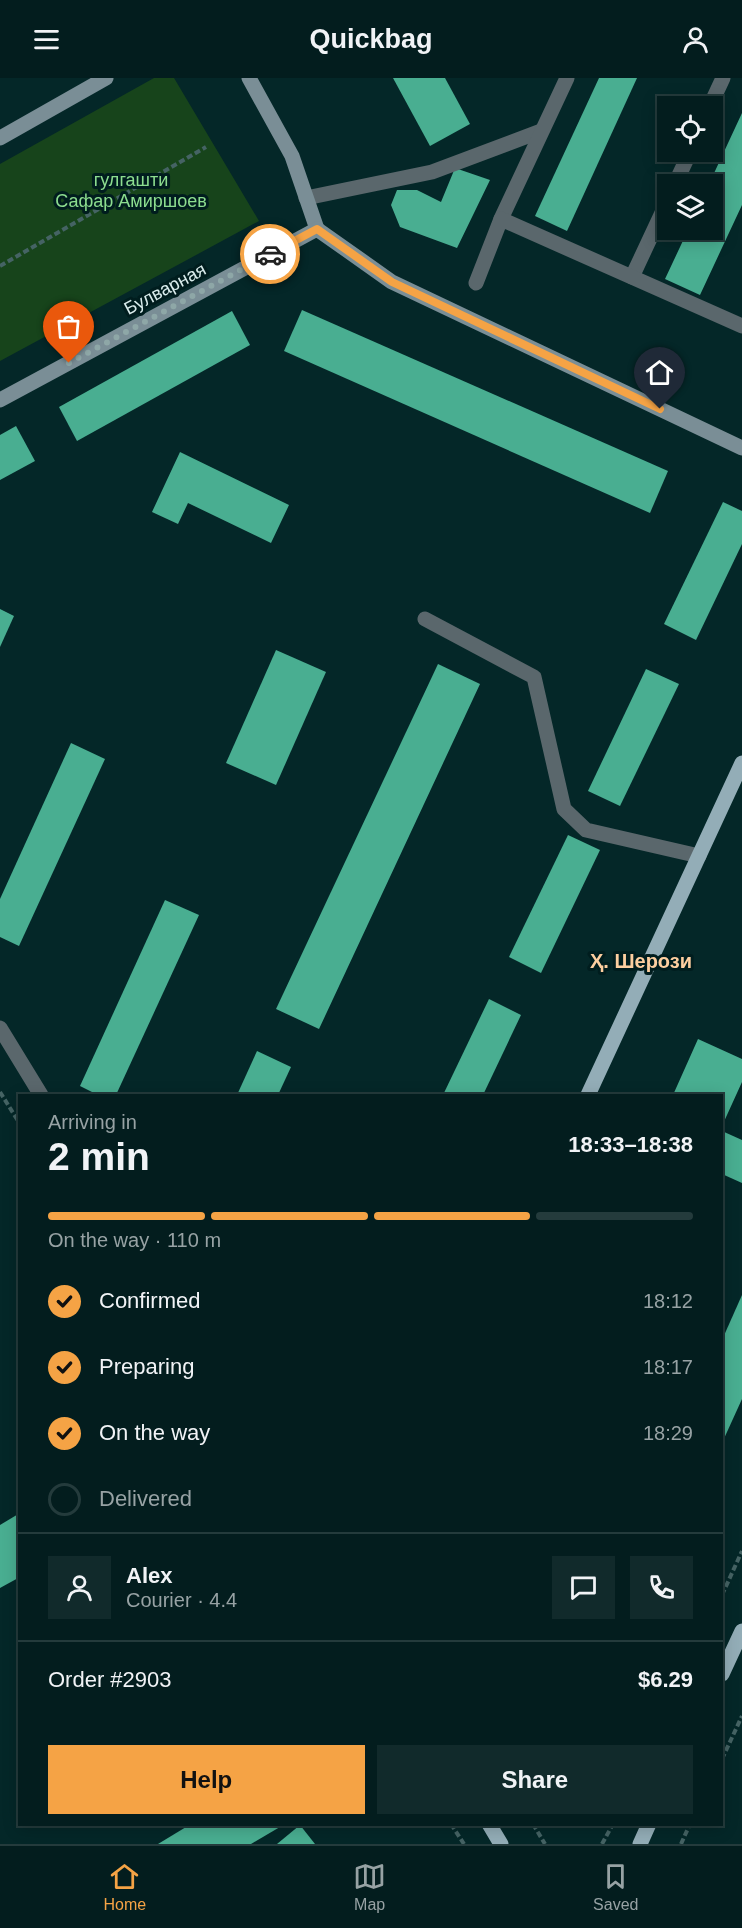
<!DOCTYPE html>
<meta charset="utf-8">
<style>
:root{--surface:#031d1e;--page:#112a2b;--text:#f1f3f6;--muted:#97a2a4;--line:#243b3c;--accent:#f5a345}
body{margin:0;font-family:Arial,sans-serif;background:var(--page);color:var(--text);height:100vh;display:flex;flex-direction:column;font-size:22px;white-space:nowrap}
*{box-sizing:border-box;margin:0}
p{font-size:20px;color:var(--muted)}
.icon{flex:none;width:33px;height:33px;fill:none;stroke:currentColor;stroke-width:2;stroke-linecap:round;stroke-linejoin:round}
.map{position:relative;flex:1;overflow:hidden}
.panel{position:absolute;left:18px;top:1016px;width:705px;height:732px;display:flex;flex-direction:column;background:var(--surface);border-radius:0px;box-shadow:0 3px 15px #0003,0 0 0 2px var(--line)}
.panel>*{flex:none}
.fabs{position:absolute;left:657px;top:18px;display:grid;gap:12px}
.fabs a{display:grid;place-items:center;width:66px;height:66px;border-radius:0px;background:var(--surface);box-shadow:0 3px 15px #0003,0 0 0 2px var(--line);font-size:30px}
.pin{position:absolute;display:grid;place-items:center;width:51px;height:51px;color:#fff;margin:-62px -26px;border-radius:50% 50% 50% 0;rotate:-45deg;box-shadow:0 0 6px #0007}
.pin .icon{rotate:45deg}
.courier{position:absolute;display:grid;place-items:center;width:60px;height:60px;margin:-30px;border:4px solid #f5a345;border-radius:50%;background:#fff;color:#222;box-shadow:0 2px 8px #0007}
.head em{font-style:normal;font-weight:600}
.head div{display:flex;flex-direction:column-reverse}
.head{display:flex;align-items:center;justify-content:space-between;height:102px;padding:0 30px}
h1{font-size:39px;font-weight:600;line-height:45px}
.bar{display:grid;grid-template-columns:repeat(4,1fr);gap:9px 6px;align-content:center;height:72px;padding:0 30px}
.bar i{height:8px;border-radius:4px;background:var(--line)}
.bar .current{background:var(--accent)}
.bar p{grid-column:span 4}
.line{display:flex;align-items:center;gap:15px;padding:0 30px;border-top:2px solid var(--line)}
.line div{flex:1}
.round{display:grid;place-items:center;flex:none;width:63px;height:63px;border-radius:0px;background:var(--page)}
ol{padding:0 30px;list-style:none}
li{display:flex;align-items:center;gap:18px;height:66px}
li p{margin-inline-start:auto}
li .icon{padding:6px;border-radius:50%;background:var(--accent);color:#111;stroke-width:4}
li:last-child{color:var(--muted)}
li i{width:33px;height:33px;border:3px solid var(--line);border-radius:50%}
.action{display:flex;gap:12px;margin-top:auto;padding:12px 30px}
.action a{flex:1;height:69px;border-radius:0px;background:var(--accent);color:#111;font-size:24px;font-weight:600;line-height:69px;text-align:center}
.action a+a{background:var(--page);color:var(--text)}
header{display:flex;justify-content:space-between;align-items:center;height:78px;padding:0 30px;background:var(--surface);font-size:27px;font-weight:600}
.dock{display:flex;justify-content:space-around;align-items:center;height:84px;border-top:2px solid var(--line);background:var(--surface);font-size:16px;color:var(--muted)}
.dock a{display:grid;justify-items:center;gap:3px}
.dock .current{color:var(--accent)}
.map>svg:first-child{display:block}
.green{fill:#17441b}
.building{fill:#49ae91}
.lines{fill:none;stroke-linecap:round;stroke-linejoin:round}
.path{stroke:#456364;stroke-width:4;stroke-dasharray:6 3;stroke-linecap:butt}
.street{stroke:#5a676c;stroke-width:15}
.secondary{stroke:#7a8e96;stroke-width:15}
.primary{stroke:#93adb7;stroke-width:15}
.done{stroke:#8ea7a7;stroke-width:6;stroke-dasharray:0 10.8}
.route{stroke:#f5a345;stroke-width:8}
.labels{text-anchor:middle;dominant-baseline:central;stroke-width:6;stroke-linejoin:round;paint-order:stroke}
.park-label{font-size:18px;fill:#8cdd8f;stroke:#001d1e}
.street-label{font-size:18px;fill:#d9ecec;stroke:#001d1e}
.neighbourhood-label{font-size:20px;font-weight:bold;fill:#fdcfa0;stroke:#001d1e}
</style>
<header><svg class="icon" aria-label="menu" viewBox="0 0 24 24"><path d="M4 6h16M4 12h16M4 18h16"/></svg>Quickbag<svg class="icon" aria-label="person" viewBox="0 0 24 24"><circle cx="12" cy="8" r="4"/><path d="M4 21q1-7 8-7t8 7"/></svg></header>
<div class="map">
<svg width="742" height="1766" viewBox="0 0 742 1766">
<rect width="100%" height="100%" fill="#042728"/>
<path class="green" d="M 154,0 L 174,0 L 259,143 L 0,283 L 0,86 Z"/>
<g class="building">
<path d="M 393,0 L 445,0 L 470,46 L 430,68 Z"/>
<path d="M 599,0 L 637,0 L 567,153 L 535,138 Z"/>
<path d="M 742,35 L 742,127 L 700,217 L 665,201 L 688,152 L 712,152 L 712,106 L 709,106 Z"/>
<path d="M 455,90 L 490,102 L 457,170 L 400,149 L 391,127 L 397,112 L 417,112 L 441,124 Z"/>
<path d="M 302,232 L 668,393 L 650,435 L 284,273 Z"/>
<path d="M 232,233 L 250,267 L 77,363 L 59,329 Z"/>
<path d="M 16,348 L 35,383 L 0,402 L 0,357 Z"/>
<path d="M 180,374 L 289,427 L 271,465 L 188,425 L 178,446 L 152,434 Z"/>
<path d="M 723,424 L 742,433 L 742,466 L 696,562 L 664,546 Z"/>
<path d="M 0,531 L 14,538 L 0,569 Z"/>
<path d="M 276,572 L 326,594 L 276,707 L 226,685 Z"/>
<path d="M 438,586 L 480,606 L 319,951 L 276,931 Z"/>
<path d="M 646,591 L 679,606 L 620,728 L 588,713 Z"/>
<path d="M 71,665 L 105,681 L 19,868 L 0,859 L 0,821 Z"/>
<path d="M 568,757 L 600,772 L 541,895 L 509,879 Z"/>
<path d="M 165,822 L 199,837 L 116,1017 L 98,1017 L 80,1008 Z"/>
<path d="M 489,921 L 521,937 L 483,1017 L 443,1017 Z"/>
<path d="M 698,961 L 742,981 L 742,1004 L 722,1048 L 722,1017 L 673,1017 Z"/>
<path d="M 257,973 L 291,989 L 278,1017 L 237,1017 Z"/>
<path d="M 722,1053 L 742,1062 L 742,1105 L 722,1096 Z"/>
<path d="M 742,1217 L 742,1321 L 722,1365 L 722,1262 Z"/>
<path d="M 20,1435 L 20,1499 L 0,1510 L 0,1447 Z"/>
<path d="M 191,1746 L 285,1746 L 251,1766 L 158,1766 Z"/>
<path d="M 300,1747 L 315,1766 L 277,1766 Z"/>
</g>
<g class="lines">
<g class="path">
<path d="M 0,188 L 206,69"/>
<path d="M 0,1014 L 20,1046"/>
<path d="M 722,1517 L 742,1473"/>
<path d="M 722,1681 L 742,1638"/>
<path d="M 451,1746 L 464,1766"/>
<path d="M 533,1746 L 545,1766"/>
<path d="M 602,1766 L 613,1746"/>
<path d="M 681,1766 L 690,1746"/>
</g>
<g class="street">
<path d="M 710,28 L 723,0"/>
<path d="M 675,106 L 690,74"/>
<path d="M 306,120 L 432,94 L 541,53"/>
<path d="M 501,141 L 567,0"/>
<path d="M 632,199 L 668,122"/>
<path d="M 476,205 L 501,141 L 742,248"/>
<path d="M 425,541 L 534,599 L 564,731 L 586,752 L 699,778"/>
<path d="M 0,950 L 41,1017"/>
</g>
<g class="secondary">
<path d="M 249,0 L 292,78 L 317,151"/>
<path d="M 0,60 L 106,0"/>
<path d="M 317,151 L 392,204 L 742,370"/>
<path d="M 0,322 L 317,151"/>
</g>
<g class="primary">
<path d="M 588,1017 L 742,685"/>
<path d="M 722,1596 L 742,1553"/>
<path d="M 489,1746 L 501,1766"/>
<path d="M 640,1766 L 649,1746"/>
</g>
</g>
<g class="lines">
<path class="done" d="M 69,285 L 270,176"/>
<path class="route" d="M 270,176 L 317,151 L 392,204 L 660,331"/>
</g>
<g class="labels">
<g class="park-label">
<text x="131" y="102">гулгашти<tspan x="131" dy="21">Сафар Амиршоев</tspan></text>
</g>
<g class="street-label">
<text transform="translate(165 211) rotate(-28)">Булварная</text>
</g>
<g class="neighbourhood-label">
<text x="641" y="883">Ҳ. Шерози</text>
</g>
</g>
</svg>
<div class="fabs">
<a><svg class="icon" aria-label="locate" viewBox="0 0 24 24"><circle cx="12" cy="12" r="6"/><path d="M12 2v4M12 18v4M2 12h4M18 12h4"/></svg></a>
<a><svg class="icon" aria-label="layers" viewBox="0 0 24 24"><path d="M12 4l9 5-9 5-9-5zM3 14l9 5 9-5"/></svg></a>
</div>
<div class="pin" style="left:69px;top:285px;background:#ea580c"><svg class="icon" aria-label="bag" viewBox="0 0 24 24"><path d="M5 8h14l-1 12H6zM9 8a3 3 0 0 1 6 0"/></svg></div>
<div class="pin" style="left:660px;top:331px;background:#1f2937"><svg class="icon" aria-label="home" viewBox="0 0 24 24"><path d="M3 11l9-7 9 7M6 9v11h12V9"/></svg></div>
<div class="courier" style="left:270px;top:176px"><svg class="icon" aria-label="car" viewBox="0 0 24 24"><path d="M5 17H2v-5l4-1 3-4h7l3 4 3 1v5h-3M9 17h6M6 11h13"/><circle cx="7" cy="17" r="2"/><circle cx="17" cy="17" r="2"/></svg></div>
<section class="panel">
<div class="head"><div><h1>2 min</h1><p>Arriving in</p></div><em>18:33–18:38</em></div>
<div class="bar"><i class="current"></i><i class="current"></i><i class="current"></i><i></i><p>On the way · 110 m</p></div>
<ol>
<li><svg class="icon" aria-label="check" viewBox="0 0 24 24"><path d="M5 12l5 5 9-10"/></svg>Confirmed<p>18:12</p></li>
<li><svg class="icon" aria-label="check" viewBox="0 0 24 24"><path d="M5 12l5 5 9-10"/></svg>Preparing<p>18:17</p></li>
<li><svg class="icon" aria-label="check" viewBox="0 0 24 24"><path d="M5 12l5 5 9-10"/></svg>On the way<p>18:29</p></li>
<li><i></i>Delivered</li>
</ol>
<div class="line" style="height:108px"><a class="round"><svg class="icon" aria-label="person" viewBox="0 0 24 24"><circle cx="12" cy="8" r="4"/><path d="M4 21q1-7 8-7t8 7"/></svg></a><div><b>Alex</b><p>Courier · 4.4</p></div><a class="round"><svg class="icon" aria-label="chat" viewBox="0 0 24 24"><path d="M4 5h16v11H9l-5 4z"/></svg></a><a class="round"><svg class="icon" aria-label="phone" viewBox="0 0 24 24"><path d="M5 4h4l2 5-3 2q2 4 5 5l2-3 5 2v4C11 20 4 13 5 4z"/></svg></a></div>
<div class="line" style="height:78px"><div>Order #2903</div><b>$6.29</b></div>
<div class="action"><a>Help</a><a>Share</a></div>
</section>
</div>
<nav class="dock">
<a class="current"><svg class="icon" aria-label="home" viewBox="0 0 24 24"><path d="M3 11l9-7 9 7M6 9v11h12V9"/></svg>Home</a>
<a><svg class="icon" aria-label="map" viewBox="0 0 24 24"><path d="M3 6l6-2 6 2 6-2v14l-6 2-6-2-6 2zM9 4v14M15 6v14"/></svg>Map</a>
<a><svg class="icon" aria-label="saved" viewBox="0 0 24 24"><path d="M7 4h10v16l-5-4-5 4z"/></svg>Saved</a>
</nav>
